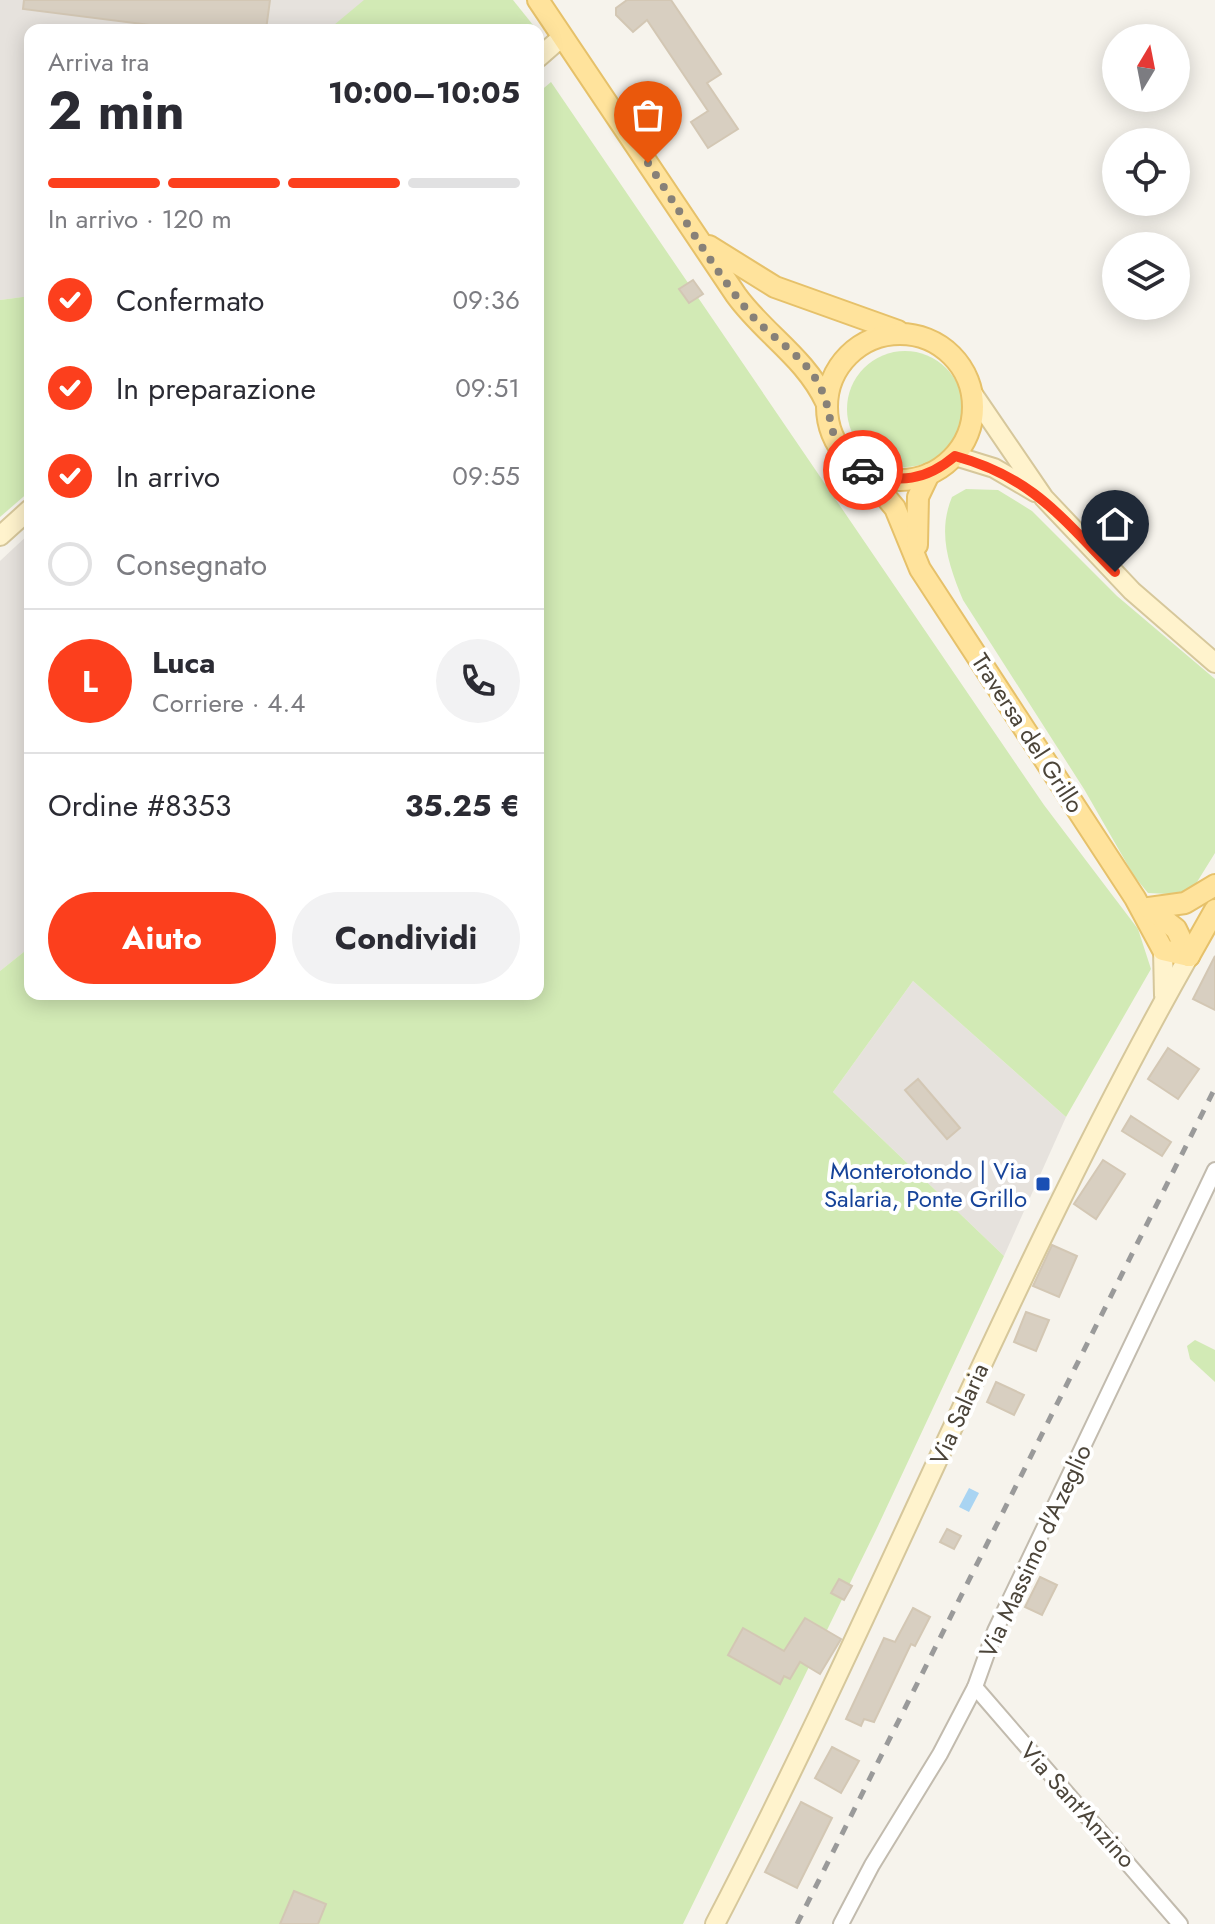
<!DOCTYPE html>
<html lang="it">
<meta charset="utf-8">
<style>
:root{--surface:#fff;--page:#f2f2f3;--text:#2b2b33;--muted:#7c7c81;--line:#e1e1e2;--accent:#fc3f1d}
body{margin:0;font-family:Jost,sans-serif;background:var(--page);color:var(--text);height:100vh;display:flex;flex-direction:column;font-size:30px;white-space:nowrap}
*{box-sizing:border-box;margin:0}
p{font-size:26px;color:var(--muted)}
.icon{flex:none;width:44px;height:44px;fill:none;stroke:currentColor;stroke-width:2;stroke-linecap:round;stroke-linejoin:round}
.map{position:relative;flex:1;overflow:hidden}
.side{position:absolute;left:24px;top:24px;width:520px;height:976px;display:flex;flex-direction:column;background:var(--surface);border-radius:16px;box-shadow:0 4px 20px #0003}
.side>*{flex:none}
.needle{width:52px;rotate:10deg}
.fabs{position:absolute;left:1102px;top:24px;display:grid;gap:16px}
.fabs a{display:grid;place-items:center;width:88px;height:88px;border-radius:50%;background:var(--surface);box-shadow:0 4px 20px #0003;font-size:40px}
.pin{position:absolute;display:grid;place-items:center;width:68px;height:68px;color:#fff;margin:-82px -34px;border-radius:50% 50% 50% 0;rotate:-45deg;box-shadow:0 0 8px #0007}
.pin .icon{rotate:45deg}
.courier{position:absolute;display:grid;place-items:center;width:80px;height:80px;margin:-40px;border:6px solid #fc3f1d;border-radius:50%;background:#fff;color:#222;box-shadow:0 2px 10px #0007}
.summary em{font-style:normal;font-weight:700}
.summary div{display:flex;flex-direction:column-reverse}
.summary{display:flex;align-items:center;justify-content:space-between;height:136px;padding:0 24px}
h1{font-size:52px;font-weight:700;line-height:60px}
.bar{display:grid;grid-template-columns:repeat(4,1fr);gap:12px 8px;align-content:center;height:96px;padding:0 24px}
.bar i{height:10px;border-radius:6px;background:var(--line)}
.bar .selected{background:var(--accent)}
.bar p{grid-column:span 4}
.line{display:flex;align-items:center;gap:20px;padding:0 24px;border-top:2px solid var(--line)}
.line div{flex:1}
.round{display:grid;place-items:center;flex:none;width:84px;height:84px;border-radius:42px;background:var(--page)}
ol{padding:0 24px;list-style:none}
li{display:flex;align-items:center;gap:24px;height:88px}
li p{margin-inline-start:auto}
li .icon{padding:8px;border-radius:50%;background:var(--accent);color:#fff;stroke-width:4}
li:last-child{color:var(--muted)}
li i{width:44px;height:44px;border:4px solid var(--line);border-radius:50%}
.button{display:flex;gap:16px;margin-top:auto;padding:16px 24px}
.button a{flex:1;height:92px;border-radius:48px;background:var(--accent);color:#fff;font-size:32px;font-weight:700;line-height:92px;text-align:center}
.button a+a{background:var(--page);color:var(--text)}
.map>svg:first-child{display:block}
.industrial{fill:#e6e2dd}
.green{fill:#d2eab5}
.water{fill:#a9d4f2}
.building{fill:#d8cfc1;stroke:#d3c7b4;stroke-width:2}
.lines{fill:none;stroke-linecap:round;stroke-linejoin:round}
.street-casing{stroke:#c2bbae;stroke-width:18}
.secondary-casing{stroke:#d6c79b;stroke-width:22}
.primary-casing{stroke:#e6c16a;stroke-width:24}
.street{stroke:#fff;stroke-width:14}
.secondary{stroke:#fff3cd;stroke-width:18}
.primary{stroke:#ffe39c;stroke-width:20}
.rail{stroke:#9a9a9a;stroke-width:5;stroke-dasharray:10 10;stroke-linecap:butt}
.done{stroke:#878178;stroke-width:8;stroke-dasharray:0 14.4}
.route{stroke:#fc3f1d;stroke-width:10}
.transit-dot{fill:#1a4fb4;stroke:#fff;stroke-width:3}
.labels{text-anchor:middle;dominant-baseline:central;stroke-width:8;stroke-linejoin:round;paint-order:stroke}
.street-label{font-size:24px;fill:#4b4439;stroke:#fff}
.transit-label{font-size:24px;fill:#164399;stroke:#fff;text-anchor:end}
</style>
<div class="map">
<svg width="1215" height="1924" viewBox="0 0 1215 1924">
<rect width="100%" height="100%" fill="#f6f3ec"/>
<g class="industrial">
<path d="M 0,0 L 475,0 L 439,30 L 30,30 L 30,296 L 0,300 Z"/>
<path d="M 30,533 L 30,947 L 0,971 L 0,561 Z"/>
<path d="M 913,981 L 1066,1117 L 1004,1256 L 833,1092 Z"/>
</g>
<g class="green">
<path d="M 364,0 L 513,0 L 537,30 L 328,30 Z"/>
<path d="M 551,82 L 1044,805 L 1138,929 L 1151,969 L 1066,1117 L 913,981 L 833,1092 L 1004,1256 L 877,1528 L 683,1924 L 318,1924 L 326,1904 L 294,1891 L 280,1924 L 0,1924 L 0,971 L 30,947 L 30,994 L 538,994 L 538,93 Z"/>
<path d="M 30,296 L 30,491 L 0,517 L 0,300 Z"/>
<circle cx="905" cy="409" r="58"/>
<path d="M 966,489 L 998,490 L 1032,511 L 1117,596 L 1215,679 L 1215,853 L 1189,895 L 1148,893 L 1134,876 L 1084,789 L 963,600 C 949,566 937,533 952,497 Z"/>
<path d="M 1195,1340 L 1215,1350 L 1215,1382 L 1190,1359 L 1187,1346 Z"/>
</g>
<path class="water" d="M 969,1488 L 979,1493 L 969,1512 L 959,1507 Z"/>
<g class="building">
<path d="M 24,0 L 270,0 L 266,30 L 190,30 L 23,9 Z"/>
<path d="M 627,0 L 671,0 L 721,74 L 707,83 L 738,129 L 708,148 L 691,122 L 708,111 L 647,20 L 633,32 L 616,15 L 616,8 Z"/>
<path d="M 693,280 L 703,294 L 689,303 L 679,289 Z"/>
<path d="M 1215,956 L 1215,1010 L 1193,999 Z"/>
<path d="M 1168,1048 L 1199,1069 L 1178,1099 L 1148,1079 Z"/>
<path d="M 918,1079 L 960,1128 L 947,1139 L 905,1090 Z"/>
<path d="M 1131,1116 L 1171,1142 L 1162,1156 L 1122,1131 Z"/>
<path d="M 1103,1160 L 1125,1174 L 1096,1219 L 1074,1204 Z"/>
<path d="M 1052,1245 L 1077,1256 L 1059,1297 L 1033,1286 Z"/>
<path d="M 1026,1312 L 1049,1320 L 1036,1351 L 1014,1342 Z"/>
<path d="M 996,1382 L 1024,1395 L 1014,1415 L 987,1402 Z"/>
<path d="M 947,1529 L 961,1536 L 954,1549 L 940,1542 Z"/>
<path d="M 1040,1577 L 1057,1585 L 1042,1615 L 1025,1607 Z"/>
<path d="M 839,1579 L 852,1586 L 844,1600 L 831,1593 Z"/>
<path d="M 913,1608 L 930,1617 L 915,1646 L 911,1644 L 874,1722 L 864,1719 L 861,1726 L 846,1719 L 884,1638 L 895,1642 Z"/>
<path d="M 805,1618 L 841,1639 L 820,1674 L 800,1662 L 790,1679 L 784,1676 L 780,1684 L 728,1655 L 743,1628 L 784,1651 Z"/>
<path d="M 832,1747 L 859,1761 L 841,1793 L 815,1778 Z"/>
<path d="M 801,1802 L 832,1818 L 797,1888 L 765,1872 Z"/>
<path d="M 294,1891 L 326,1904 L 318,1924 L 280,1924 Z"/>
</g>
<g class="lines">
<defs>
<g id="street">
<path d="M 975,1687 L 1180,1924"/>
<path d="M 841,1924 L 872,1865 L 940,1754 L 975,1687 L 995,1631 L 1215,1170"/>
</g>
<g id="secondary">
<path d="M 538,58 L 562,37"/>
<path d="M 973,394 L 1044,498 L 1132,591 L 1215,663"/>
<path d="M 955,456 L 994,468 L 1035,492"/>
<path d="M 0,536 L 30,509"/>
<path d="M 1163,950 L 1164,995"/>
<path d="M 715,1924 C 881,1605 1012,1269 1189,956"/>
</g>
<g id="primary">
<path d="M 538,0 L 736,295 C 764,334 805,357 826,402"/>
<path d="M 709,246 L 775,287 L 898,331"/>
<circle cx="900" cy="407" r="73"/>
<path d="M 864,471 L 895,508 L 920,569 L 1135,898 L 1163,950 L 1189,956"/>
<path d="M 917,545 L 918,497 L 929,474"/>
<path d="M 1149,908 L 1185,903 L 1215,885"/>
<path d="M 1149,908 L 1176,929 L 1189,956"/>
<path d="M 1189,956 L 1215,910"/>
</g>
</defs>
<use href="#street" class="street-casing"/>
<use href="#secondary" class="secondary-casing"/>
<use href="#primary" class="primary-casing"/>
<use href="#street" class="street"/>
<use href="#secondary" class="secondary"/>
<use href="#primary" class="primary"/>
<path class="rail" d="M 797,1924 L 1215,1088"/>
</g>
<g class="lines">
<path class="done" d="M 648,163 C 681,212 711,266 748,311 C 769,337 800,352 817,381 C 839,419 819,437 863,470"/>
<path class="route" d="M 863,470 C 898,485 927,480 955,456 C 1032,477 1061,517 1115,572"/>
</g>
<rect class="transit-dot" x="1035" y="1176" width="16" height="16" rx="4"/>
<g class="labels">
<g class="street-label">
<text transform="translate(1028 733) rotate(57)">Traversa del Grillo</text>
<text transform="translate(959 1414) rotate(-66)">Via Salaria</text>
<text transform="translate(1035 1551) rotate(-65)">Via Massimo d'Azeglio</text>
<text transform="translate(1078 1805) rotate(48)">Via Sant'Anzino</text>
</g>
<g class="transit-label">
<text x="1027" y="1170">Monterotondo | Via<tspan x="1027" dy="28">Salaria, Ponte Grillo</tspan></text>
</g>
</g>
</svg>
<div class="fabs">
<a><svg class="needle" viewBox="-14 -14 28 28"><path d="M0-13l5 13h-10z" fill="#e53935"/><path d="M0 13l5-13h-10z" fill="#7c7c81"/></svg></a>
<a><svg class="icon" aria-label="locate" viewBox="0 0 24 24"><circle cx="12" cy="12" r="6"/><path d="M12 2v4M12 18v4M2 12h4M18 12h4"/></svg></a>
<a><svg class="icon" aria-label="layers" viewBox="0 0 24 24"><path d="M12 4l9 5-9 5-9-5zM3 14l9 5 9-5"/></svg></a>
</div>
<div class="pin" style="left:648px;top:163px;background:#ea580c"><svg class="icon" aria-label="bag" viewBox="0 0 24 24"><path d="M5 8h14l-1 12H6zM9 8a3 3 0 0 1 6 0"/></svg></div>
<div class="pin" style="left:1115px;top:572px;background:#1f2937"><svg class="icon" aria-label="home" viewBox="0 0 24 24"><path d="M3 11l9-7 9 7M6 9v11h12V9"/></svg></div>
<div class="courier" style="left:863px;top:470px"><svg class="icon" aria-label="car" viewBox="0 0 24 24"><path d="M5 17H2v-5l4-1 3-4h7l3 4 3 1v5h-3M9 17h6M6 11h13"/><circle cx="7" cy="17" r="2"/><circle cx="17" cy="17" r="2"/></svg></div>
<section class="side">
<div class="summary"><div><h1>2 min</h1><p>Arriva tra</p></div><em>10:00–10:05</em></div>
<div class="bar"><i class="selected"></i><i class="selected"></i><i class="selected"></i><i></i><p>In arrivo · 120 m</p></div>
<ol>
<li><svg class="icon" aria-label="check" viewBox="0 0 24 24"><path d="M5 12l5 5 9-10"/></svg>Confermato<p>09:36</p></li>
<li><svg class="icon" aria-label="check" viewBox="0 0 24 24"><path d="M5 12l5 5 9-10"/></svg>In preparazione<p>09:51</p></li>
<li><svg class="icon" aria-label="check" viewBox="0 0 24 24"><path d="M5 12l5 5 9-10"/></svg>In arrivo<p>09:55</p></li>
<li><i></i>Consegnato</li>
</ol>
<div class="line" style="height:144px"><b class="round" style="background:var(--accent);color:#fff">L</b><div><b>Luca</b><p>Corriere · 4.4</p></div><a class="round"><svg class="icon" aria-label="phone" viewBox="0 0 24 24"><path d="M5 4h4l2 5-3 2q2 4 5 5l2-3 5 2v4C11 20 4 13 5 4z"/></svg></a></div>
<div class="line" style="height:104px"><div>Ordine #8353</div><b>35.25 €</b></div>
<div class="button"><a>Aiuto</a><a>Condividi</a></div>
</section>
</div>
